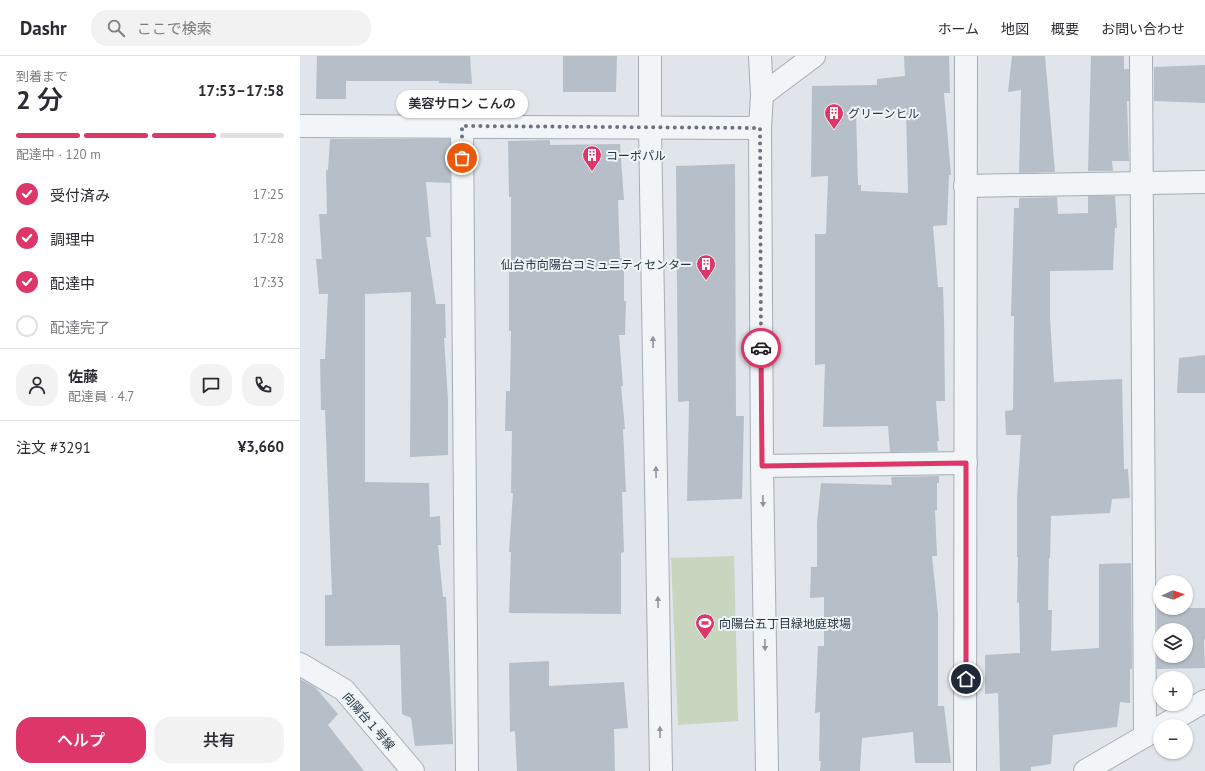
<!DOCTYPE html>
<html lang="ja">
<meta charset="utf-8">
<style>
:root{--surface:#fff;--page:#f2f2f3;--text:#2b2b33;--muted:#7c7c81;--line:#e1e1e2;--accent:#dc3768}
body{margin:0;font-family:"PT Sans","Noto Sans JP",sans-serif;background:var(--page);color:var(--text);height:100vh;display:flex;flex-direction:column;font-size:15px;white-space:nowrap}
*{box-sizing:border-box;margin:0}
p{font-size:13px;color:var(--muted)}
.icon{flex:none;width:22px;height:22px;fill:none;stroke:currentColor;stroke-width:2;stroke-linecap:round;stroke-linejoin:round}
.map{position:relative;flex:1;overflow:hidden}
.sheet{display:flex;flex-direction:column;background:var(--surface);width:300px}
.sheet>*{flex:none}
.needle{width:26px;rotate:87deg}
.tools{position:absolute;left:853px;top:519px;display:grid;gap:8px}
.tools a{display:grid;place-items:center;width:40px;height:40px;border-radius:50%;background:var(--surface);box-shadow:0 1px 3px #0004;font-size:20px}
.pin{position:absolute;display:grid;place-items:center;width:34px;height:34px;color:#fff;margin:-17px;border:2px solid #fff;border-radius:50%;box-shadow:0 1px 4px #0007}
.courier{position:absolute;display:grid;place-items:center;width:40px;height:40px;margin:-20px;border:3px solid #dc3768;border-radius:50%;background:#fff;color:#222;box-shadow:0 1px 5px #0007}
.bubble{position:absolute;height:28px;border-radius:14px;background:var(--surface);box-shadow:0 1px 3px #0004;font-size:13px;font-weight:600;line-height:28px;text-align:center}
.headline em{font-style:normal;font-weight:600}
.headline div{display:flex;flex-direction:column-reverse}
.headline{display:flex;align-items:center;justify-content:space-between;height:68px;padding:0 16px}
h1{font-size:26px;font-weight:600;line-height:30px}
.bar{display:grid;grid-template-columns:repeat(4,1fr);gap:6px 4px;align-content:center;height:48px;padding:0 16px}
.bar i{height:5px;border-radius:3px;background:var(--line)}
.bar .current{background:var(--accent)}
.bar p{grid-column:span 4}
.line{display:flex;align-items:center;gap:10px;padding:0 16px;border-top:1px solid var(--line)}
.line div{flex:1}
.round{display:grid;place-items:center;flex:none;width:42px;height:42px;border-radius:16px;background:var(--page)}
ol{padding:0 16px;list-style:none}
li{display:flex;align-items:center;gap:12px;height:44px}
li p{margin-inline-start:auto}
li .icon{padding:4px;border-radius:50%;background:var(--accent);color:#fff;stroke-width:4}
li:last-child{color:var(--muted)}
li i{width:22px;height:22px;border:2px solid var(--line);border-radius:50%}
.action{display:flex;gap:8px;margin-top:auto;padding:8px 16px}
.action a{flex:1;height:46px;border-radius:16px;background:var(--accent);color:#fff;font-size:16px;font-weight:600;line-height:46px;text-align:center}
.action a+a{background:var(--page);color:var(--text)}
header{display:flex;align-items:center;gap:24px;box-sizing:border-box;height:56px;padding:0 20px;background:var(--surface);border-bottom:1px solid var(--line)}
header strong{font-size:19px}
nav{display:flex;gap:22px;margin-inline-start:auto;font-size:14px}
.search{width:280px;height:36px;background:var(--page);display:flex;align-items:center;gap:10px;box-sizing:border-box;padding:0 14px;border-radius:16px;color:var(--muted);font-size:15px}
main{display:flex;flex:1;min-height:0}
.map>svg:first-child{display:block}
.green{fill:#c8d5bf}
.building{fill:#b6bfc8;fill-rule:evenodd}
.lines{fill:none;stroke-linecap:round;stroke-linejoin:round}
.minor-casing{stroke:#a4adb5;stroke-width:24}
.minor{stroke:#f2f5f8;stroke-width:22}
.oneway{fill:#8c959e}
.done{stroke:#67737d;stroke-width:4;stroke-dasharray:0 7.2}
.route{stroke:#dc3768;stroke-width:5}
.labels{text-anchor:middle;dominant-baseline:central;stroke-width:4;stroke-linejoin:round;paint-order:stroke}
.poi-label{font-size:12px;fill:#263543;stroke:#eff4f7;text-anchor:start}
.street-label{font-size:12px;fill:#263543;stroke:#eff4f7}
</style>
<header>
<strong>Dashr</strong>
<div class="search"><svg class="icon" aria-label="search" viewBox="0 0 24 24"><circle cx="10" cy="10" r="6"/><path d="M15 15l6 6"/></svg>ここで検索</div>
<nav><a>ホーム</a><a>地図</a><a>概要</a><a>お問い合わせ</a></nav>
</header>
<main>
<section class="sheet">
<div class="headline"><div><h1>2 分</h1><p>到着まで</p></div><em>17:53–17:58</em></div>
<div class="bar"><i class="current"></i><i class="current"></i><i class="current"></i><i></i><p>配達中 · 120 m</p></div>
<ol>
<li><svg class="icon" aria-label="check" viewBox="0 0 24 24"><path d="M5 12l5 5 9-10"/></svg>受付済み<p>17:25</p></li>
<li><svg class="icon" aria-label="check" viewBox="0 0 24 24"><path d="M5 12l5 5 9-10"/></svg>調理中<p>17:28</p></li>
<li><svg class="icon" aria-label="check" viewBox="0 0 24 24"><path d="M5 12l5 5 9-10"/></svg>配達中<p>17:33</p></li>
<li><i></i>配達完了</li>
</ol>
<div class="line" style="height:72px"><a class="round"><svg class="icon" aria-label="person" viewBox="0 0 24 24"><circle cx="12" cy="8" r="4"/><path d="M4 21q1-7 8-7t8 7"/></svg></a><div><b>佐藤</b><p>配達員 · 4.7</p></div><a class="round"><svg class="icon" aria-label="chat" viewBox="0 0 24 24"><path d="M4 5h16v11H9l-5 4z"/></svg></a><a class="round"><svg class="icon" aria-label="phone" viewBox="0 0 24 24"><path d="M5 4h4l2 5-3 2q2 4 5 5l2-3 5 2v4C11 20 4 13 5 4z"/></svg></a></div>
<div class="line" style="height:52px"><div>注文 #3291</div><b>¥3,660</b></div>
<div class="action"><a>ヘルプ</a><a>共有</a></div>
</section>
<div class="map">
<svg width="905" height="715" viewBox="0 0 905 715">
<rect width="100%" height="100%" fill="#dfe5ea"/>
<path class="green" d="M 434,500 L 438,665 L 378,669 L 371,502 Z"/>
<g class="building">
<path d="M 17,0 L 170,0 L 172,28 L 139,27 L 139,25 L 46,25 L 46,43 L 16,43 Z"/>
<path d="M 263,0 L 317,0 L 316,36 L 263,36 Z"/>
<path d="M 604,0 L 649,0 L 650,37 L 644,37 L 651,119 L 649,119 L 647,169 L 633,170 L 638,231 L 643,231 L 644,263 L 645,345 L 636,345 L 639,385 L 637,385 L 638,395 L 590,396 L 588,370 L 523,371 L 525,308 L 515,309 L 515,178 L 526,178 L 528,120 L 511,121 L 512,30 L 577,29 L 577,23 L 605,20 ZM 606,54 L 608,137 L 561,135 L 561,129 L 558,129 L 556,56 Z"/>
<path d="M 712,0 L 745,0 L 755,116 L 719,117 L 721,34 L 708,36 Z"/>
<path d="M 791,0 L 824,0 L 824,13 L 829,13 L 829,45 L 827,45 L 829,105 L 812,105 L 813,115 L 788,115 Z"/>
<path d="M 905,9 L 905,47 L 854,45 L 854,11 Z"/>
<path d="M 30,83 L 150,83 L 150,127 L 126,126 L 131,181 L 126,181 L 136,248 L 145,248 L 146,282 L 144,282 L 148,344 L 148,399 L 110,401 L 111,236 L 65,238 L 65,426 L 129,427 L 130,461 L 140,460 L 141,489 L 138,489 L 143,541 L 146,541 L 153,688 L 115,690 L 111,662 L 102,658 L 100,589 L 25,590 L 25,539 L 32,539 L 25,354 L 21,354 L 20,303 L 25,303 L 28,238 L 19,238 L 16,203 L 22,203 L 19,158 L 27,158 L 26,114 L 28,114 Z"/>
<path d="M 250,84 L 250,89 L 320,88 L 324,144 L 318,144 L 320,202 L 324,203 L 324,245 L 326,245 L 325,279 L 319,279 L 323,330 L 321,330 L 325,373 L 323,373 L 326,436 L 322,436 L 324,496 L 321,497 L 321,558 L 209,557 L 211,496 L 209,496 L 213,437 L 211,437 L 212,375 L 205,375 L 206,335 L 210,335 L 211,275 L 209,275 L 209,204 L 211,204 L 211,141 L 209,141 L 208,85 Z"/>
<path d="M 435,108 L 436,360 L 444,360 L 442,443 L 387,445 L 389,345 L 378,346 L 376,110 Z"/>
<path d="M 788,140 L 815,140 L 817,172 L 815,172 L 813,214 L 750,215 L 750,262 L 754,326 L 822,323 L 824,413 L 828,413 L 830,442 L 812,443 L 810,457 L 751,460 L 750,502 L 749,502 L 748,554 L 752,554 L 751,595 L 799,592 L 799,508 L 831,507 L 832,613 L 830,613 L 830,647 L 820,646 L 817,671 L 753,679 L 751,708 L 731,711 L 731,715 L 700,715 L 698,637 L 685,638 L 685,599 L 720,597 L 719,546 L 717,547 L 718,501 L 717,501 L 717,443 L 721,379 L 706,379 L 705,355 L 713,354 L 714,260 L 711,260 L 714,152 L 719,152 L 719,142 L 757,141 L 758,158 L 788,157 Z"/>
<path d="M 905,299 L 905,337 L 877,337 L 879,302 Z"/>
<path d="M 639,420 L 639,427 L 637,427 L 637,454 L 635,454 L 637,500 L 632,500 L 638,558 L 638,650 L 644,650 L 651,707 L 615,707 L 613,676 L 562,682 L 560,715 L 520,715 L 521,705 L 519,705 L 520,656 L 515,657 L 518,590 L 524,590 L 524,541 L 510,542 L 511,511 L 517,511 L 517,467 L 521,427 L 592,429 L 591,421 Z"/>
<path d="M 857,552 L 905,552 L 905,583 L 904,583 L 905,612 L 857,613 ZM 860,574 L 886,574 L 886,600 L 860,600 Z"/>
<path d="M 249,605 L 249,630 L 324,626 L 328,672 L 314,673 L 315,715 L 217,715 L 215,675 L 210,676 L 209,607 Z"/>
<path d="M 0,623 L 15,631 L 38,658 L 28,669 L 64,715 L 0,715 Z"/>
</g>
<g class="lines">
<defs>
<g id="minor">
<path d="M 350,0 L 350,72 L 361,715"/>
<path d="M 460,0 L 462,39 L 460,72 L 462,410 L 467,715"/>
<path d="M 841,0 L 845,680"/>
<path d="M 462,39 L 514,0"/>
<path d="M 0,70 L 460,72"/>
<path d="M 162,71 L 167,715"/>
<path d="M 665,130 L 905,126"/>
<path d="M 462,410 L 666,407"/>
<path d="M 0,608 L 44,634 L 113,715"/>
<path d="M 862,670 L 905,645"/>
<path d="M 665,715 L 666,0"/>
<path d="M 785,715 L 857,673"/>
</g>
</defs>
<use href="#minor" class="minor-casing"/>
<use href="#minor" class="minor"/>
</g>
<defs><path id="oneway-solid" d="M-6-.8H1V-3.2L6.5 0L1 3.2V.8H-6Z"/></defs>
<g class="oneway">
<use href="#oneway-solid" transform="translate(353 286) rotate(-91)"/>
<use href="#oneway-solid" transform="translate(356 416) rotate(-91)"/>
<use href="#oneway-solid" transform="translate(463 445) rotate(89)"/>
<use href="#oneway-solid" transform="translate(358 546) rotate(-91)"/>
<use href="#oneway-solid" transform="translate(465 589) rotate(89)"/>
<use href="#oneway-solid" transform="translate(360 676) rotate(-91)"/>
</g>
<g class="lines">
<path class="done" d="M 162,102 L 162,70 L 460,72 L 461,292"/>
<path class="route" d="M 461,292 L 462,410 L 666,407 L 666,623"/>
</g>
<defs>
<symbol id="building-pin" viewBox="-11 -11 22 30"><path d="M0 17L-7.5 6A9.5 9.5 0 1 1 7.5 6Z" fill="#dc3768" stroke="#eff4f7"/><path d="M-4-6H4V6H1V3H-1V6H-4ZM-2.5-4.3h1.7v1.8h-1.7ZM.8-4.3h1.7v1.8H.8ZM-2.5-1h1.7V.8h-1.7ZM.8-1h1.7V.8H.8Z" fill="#fff"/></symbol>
<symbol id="stadium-pin" viewBox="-11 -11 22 30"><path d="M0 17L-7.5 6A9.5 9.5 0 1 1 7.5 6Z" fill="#dc3768" stroke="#eff4f7"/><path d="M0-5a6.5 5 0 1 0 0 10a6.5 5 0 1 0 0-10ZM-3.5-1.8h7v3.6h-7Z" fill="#fff"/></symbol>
</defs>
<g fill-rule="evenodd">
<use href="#building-pin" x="523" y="46" width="22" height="30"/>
<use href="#building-pin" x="281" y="88" width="22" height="30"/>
<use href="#building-pin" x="395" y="197" width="22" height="30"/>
<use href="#stadium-pin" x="394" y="556" width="22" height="30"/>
</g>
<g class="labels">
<g class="poi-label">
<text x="548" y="57">グリーンヒル</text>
<text x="306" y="99">コーポパル</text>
<text x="392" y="208" text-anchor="end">仙台市向陽台コミュニティセンター</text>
<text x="419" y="567">向陽台五丁目緑地庭球場</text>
</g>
<g class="street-label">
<text transform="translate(69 665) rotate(49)">向陽台１号線</text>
</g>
</g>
</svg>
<div class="tools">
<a><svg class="needle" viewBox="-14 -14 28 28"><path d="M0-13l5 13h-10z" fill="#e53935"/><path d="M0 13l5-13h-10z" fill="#7c7c81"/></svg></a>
<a><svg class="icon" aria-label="layers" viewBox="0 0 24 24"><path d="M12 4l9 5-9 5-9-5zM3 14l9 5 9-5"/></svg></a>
<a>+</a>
<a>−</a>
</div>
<div class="pin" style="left:162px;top:102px;background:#ea580c"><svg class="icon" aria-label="bag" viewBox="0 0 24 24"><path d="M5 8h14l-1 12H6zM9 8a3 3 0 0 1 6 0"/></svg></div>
<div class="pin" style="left:666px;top:623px;background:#1f2937"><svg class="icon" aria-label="home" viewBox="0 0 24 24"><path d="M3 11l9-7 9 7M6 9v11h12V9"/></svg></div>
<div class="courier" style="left:461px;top:292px"><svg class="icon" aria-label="car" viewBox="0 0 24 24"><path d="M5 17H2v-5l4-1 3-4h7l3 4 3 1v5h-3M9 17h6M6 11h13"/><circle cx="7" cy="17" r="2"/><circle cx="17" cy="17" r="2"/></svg></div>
<div class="bubble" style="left:96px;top:34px;width:132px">美容サロン こんの</div>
</div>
</main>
